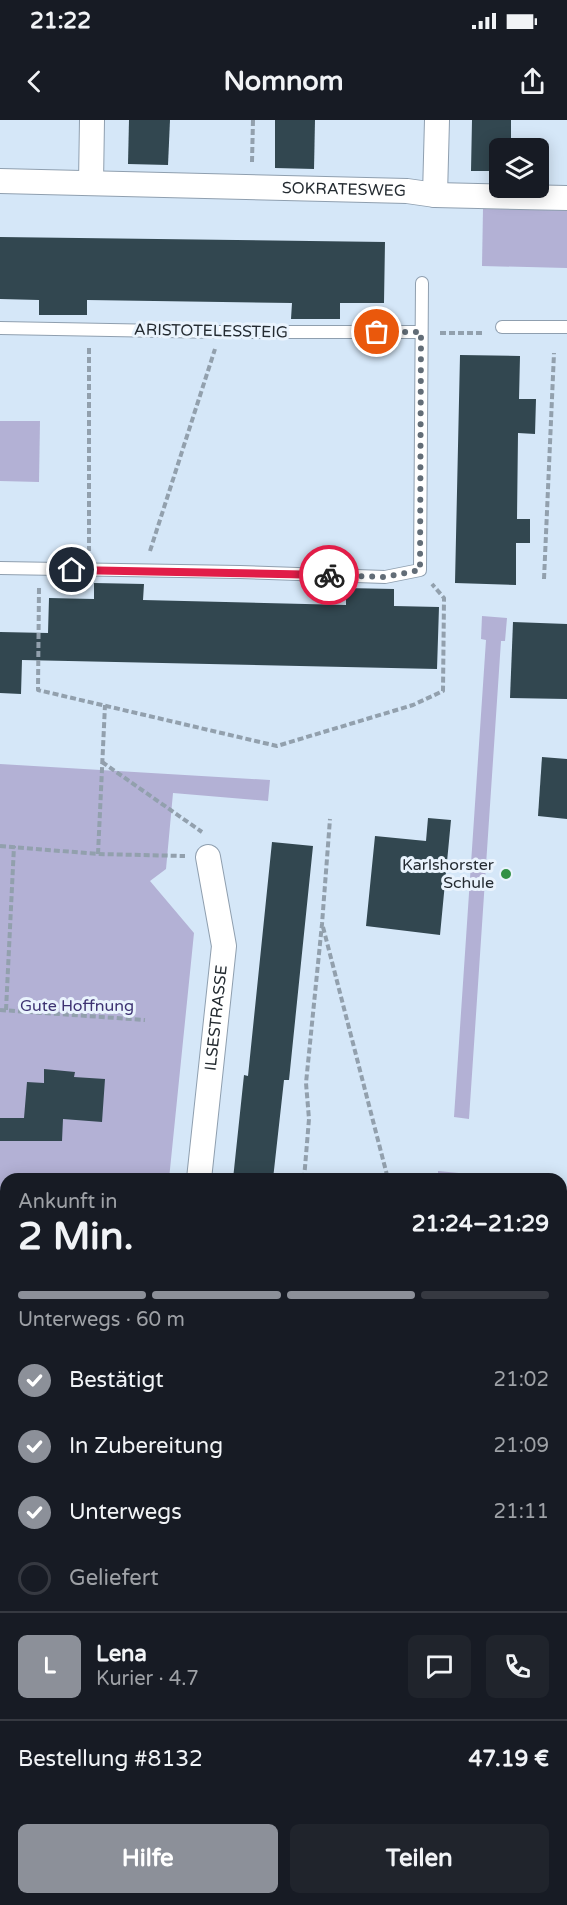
<!DOCTYPE html>
<html lang="de">
<meta charset="utf-8">
<style>
:root{--surface:#171b24;--page:#20242c;--text:#f1f3f6;--muted:#9ea1a6;--line:#363941;--accent:#8c9099}
body{margin:0;font-family:"Varela Round",sans-serif;background:var(--page);color:var(--text);height:100vh;display:flex;flex-direction:column;font-size:22px;white-space:nowrap}
*{box-sizing:border-box;margin:0}
p{font-size:20px;color:var(--muted)}
.icon{flex:none;width:33px;height:33px;fill:none;stroke:currentColor;stroke-width:2;stroke-linecap:round;stroke-linejoin:round}
.map{position:relative;flex:1;overflow:hidden}
.panel{position:absolute;left:0px;top:1053px;width:567px;height:732px;display:flex;flex-direction:column;background:var(--surface);border-radius:18px 18px 0 0;box-shadow:0 3px 15px #0003}
.panel>*{flex:none}
.buttons{position:absolute;left:489px;top:18px;display:grid;gap:12px}
.buttons a{display:grid;place-items:center;width:60px;height:60px;border-radius:9px;background:var(--surface);box-shadow:0 3px 15px #0003;font-size:30px}
.pin{position:absolute;display:grid;place-items:center;width:51px;height:51px;color:#fff;margin:-26px;border:3px solid #fff;border-radius:50%;box-shadow:0 2px 6px #0007}
.courier{position:absolute;display:grid;place-items:center;width:60px;height:60px;margin:-30px;border:4px solid #e11d48;border-radius:50%;background:#fff;color:#222;box-shadow:0 2px 8px #0007}
.summary em{font-style:normal;font-weight:700}
.summary div{display:flex;flex-direction:column-reverse}
.summary{display:flex;align-items:center;justify-content:space-between;height:102px;padding:0 18px}
h1{font-size:39px;font-weight:700;line-height:45px}
.bar{display:grid;grid-template-columns:repeat(4,1fr);gap:9px 6px;align-content:center;height:72px;padding:0 18px}
.bar i{height:8px;border-radius:4px;background:var(--line)}
.bar .current{background:var(--accent)}
.bar p{grid-column:span 4}
.line{display:flex;align-items:center;gap:15px;padding:0 18px;border-top:2px solid var(--line)}
.line div{flex:1}
.round{display:grid;place-items:center;flex:none;width:63px;height:63px;border-radius:9px;background:var(--page)}
ol{padding:0 18px;list-style:none}
li{display:flex;align-items:center;gap:18px;height:66px}
li p{margin-inline-start:auto}
li .icon{padding:6px;border-radius:50%;background:var(--accent);color:#fff;stroke-width:4}
li:last-child{color:var(--muted)}
li i{width:33px;height:33px;border:3px solid var(--line);border-radius:50%}
.primary-button{display:flex;gap:12px;margin-top:auto;padding:12px 18px}
.primary-button a{flex:1;height:69px;border-radius:9px;background:var(--accent);color:#fff;font-size:24px;font-weight:700;line-height:69px;text-align:center}
.primary-button a+a{background:var(--page);color:var(--text)}
.status{display:flex;justify-content:space-between;align-items:center;height:42px;padding:0 30px;background:var(--surface);direction:ltr}
.status svg{height:16px;fill:currentColor}
header{display:flex;justify-content:space-between;align-items:center;height:78px;padding:0 18px;background:var(--surface);font-size:27px;font-weight:700}
.map>svg:first-child{display:block}
.green{fill:#b3b1d5}
.building{fill:#324750}
.lines{fill:none;stroke-linecap:round;stroke-linejoin:round}
.service-casing{stroke:#8f9faf;stroke-width:14}
.minor-casing{stroke:#8f9faf;stroke-width:26}
.path{stroke:#92a0ad;stroke-width:4;stroke-dasharray:6 3;stroke-linecap:butt}
.service{stroke:#fff;stroke-width:12}
.minor{stroke:#fff;stroke-width:24}
.done{stroke:#626d77;stroke-width:6;stroke-dasharray:0 10.8}
.route{stroke:#e11d48;stroke-width:8}
.poi-dot{fill:#329145;stroke:#e9f3fd;stroke-width:2}
.labels{text-anchor:middle;dominant-baseline:central;stroke-width:6;stroke-linejoin:round;paint-order:stroke}
.street-label{font-size:16px;fill:#242b31;stroke:#e9f3fd}
.poi-label{font-size:16px;fill:#242b31;stroke:#e9f3fd;text-anchor:end}
.park-label{font-size:16px;fill:#3d3272;stroke:#e9f3fd}
</style>
<div class="status"><b>21:22</b><svg viewBox="0 0 49 12"><path d="M0 12V9h3v3zM5 12V6h3v6zM10 12V3h3v9zM15 12V0h3v12zM26 1h20v11H26zM47 4h2v5h-2z"/></svg></div>
<header><svg class="icon" aria-label="back" viewBox="0 0 24 24"><path d="M15 5l-7 7 7 7"/></svg>Nomnom<svg class="icon" aria-label="share" viewBox="0 0 24 24"><path d="M12 15V3M7 8l5-5 5 5M5 13v7h14v-7"/></svg></header>
<div class="map">
<svg width="567" height="1785" viewBox="0 0 567 1785">
<rect width="100%" height="100%" fill="#d5e7f8"/>
<g class="green">
<path d="M 483,89 L 567,90 L 567,148 L 482,146 Z"/>
<path d="M 0,301 L 40,301 L 39,362 L 0,361 Z"/>
<path d="M 482,496 L 507,498 L 505,521 L 501,521 L 469,999 L 454,997 L 486,520 L 481,519 Z"/>
<path d="M 0,644 L 270,660 L 268,681 L 173,673 L 166,749 L 150,761 L 194,813 L 169,1059 L 6,1059 L 6,1727 L 0,1726 Z"/>
<path d="M 438,1051 L 520,1059 L 438,1059 Z"/>
<path d="M 561,1621 L 567,1621 L 567,1785 L 513,1779 L 561,1779 Z"/>
</g>
<g class="building">
<path d="M 129,0 L 170,0 L 168,45 L 128,44 Z"/>
<path d="M 275,0 L 315,0 L 314,49 L 275,48 Z"/>
<path d="M 472,0 L 511,0 L 511,28 L 500,28 L 500,51 L 471,51 Z"/>
<path d="M 0,117 L 385,122 L 384,183 L 340,183 L 340,199 L 291,199 L 292,183 L 87,180 L 87,195 L 39,195 L 39,180 L 0,179 Z"/>
<path d="M 460,235 L 520,236 L 519,279 L 536,279 L 535,314 L 518,313 L 517,399 L 530,399 L 530,423 L 516,423 L 516,465 L 455,463 Z"/>
<path d="M 94,463 L 144,464 L 143,480 L 346,485 L 346,468 L 394,469 L 394,486 L 439,487 L 437,549 L 22,540 L 21,574 L 0,573 L 0,512 L 48,513 L 49,478 L 94,479 Z"/>
<path d="M 513,502 L 567,504 L 567,579 L 510,578 Z"/>
<path d="M 542,637 L 567,639 L 567,699 L 538,696 Z"/>
<path d="M 428,698 L 451,700 L 440,815 L 366,806 L 375,716 L 426,721 Z"/>
<path d="M 272,722 L 313,726 L 289,960 L 284,960 L 273,1059 L 233,1059 L 244,955 L 248,956 Z"/>
<path d="M 44,949 L 75,952 L 74,957 L 105,959 L 102,1002 L 63,999 L 62,1021 L 0,1021 L 0,998 L 24,998 L 27,962 L 44,963 Z"/>
</g>
<g class="lines">
<defs>
<g id="service">
<path d="M 502,207 L 567,207"/>
<path d="M 0,208 L 220,212 L 421,212"/>
<path d="M 0,448 L 240,452 L 385,457 L 420,450 L 422,163"/>
</g>
<g id="minor">
<path id="s1" d="M 0,61 L 407,71 L 435,75 L 567,78"/>
<path d="M 91,63 L 92,0"/>
<path d="M 435,75 L 437,0"/>
<path id="s2" d="M 199,1059 L 224,826 L 208,737"/>
<path d="M 561,1594 L 567,1594"/>
<path d="M 0,1746 L 6,1756"/>
<path d="M 20,1779 L 24,1785"/>
</g>
</defs>
<use href="#service" class="service-casing"/>
<use href="#minor" class="minor-casing"/>
<g class="path">
<path d="M 252,42 L 253,0"/>
<path d="M 440,213 L 484,213"/>
<path d="M 89,228 L 89,431"/>
<path d="M 150,431 L 215,229"/>
<path d="M 544,459 L 554,233"/>
<path d="M 39,468 L 38,570 L 277,626 L 413,585 L 443,571 L 444,478 L 432,464"/>
<path d="M 102,642 L 202,712"/>
<path d="M 0,726 L 98,734 L 185,736"/>
<path d="M 98,734 L 105,585"/>
<path d="M 323,807 L 388,1059"/>
<path d="M 0,890 L 145,900"/>
<path d="M 6,890 L 14,726"/>
<path d="M 304,1059 L 309,999 L 306,963 L 322,804 L 330,699"/>
<path d="M 0,1131 L 6,1132"/>
<path d="M 561,1216 L 567,1217"/>
<path d="M 561,1381 L 567,1382"/>
<path d="M 0,1432 L 6,1432"/>
<path d="M 0,1645 L 6,1645"/>
<path d="M 561,1704 L 567,1704"/>
</g>
<use href="#service" class="service"/>
<use href="#minor" class="minor"/>
</g>
<g class="lines">
<path class="done" d="M 329,455 L 385,457 L 420,450 L 421,212 L 377,212"/>
<path class="route" d="M 72,450 L 329,455"/>
</g>
<circle class="poi-dot" cx="506" cy="754" r="6"/>
<g class="labels">
<g class="street-label">
<text stroke="none"><textPath href="#s1" startOffset="344">SOKRATESWEG</textPath></text>
<text transform="translate(211 211) rotate(1)">ARISTOTELESSTEIG</text>
<text stroke="none"><textPath href="#s2" startOffset="162">ILSESTRASSE</textPath></text>
</g>
<g class="poi-label">
<text x="494" y="745">Karlshorster<tspan x="494" dy="18">Schule</tspan></text>
</g>
<g class="park-label">
<text x="77" y="886">Gute Hoffnung</text>
</g>
</g>
</svg>
<div class="buttons">
<a><svg class="icon" aria-label="layers" viewBox="0 0 24 24"><path d="M12 4l9 5-9 5-9-5zM3 14l9 5 9-5"/></svg></a>
</div>
<div class="pin" style="left:377px;top:212px;background:#ea580c"><svg class="icon" aria-label="bag" viewBox="0 0 24 24"><path d="M5 8h14l-1 12H6zM9 8a3 3 0 0 1 6 0"/></svg></div>
<div class="pin" style="left:72px;top:450px;background:#1f2937"><svg class="icon" aria-label="home" viewBox="0 0 24 24"><path d="M3 11l9-7 9 7M6 9v11h12V9"/></svg></div>
<div class="courier" style="left:329px;top:455px"><svg class="icon" aria-label="bike" viewBox="0 0 24 24"><circle cx="6" cy="16" r="4"/><circle cx="18" cy="16" r="4"/><path d="M6 16l4-8h5l3 8M10 8l3 8H6M13 5h3"/></svg></div>
<section class="panel">
<div class="summary"><div><h1>2 Min.</h1><p>Ankunft in</p></div><em>21:24–21:29</em></div>
<div class="bar"><i class="current"></i><i class="current"></i><i class="current"></i><i></i><p>Unterwegs · 60 m</p></div>
<ol>
<li><svg class="icon" aria-label="check" viewBox="0 0 24 24"><path d="M5 12l5 5 9-10"/></svg>Bestätigt<p>21:02</p></li>
<li><svg class="icon" aria-label="check" viewBox="0 0 24 24"><path d="M5 12l5 5 9-10"/></svg>In Zubereitung<p>21:09</p></li>
<li><svg class="icon" aria-label="check" viewBox="0 0 24 24"><path d="M5 12l5 5 9-10"/></svg>Unterwegs<p>21:11</p></li>
<li><i></i>Geliefert</li>
</ol>
<div class="line" style="height:108px"><b class="round" style="background:var(--accent);color:#fff">L</b><div><b>Lena</b><p>Kurier · 4.7</p></div><a class="round"><svg class="icon" aria-label="chat" viewBox="0 0 24 24"><path d="M4 5h16v11H9l-5 4z"/></svg></a><a class="round"><svg class="icon" aria-label="phone" viewBox="0 0 24 24"><path d="M5 4h4l2 5-3 2q2 4 5 5l2-3 5 2v4C11 20 4 13 5 4z"/></svg></a></div>
<div class="line" style="height:78px"><div>Bestellung #8132</div><b>47.19 €</b></div>
<div class="primary-button"><a>Hilfe</a><a>Teilen</a></div>
</section>
</div>
